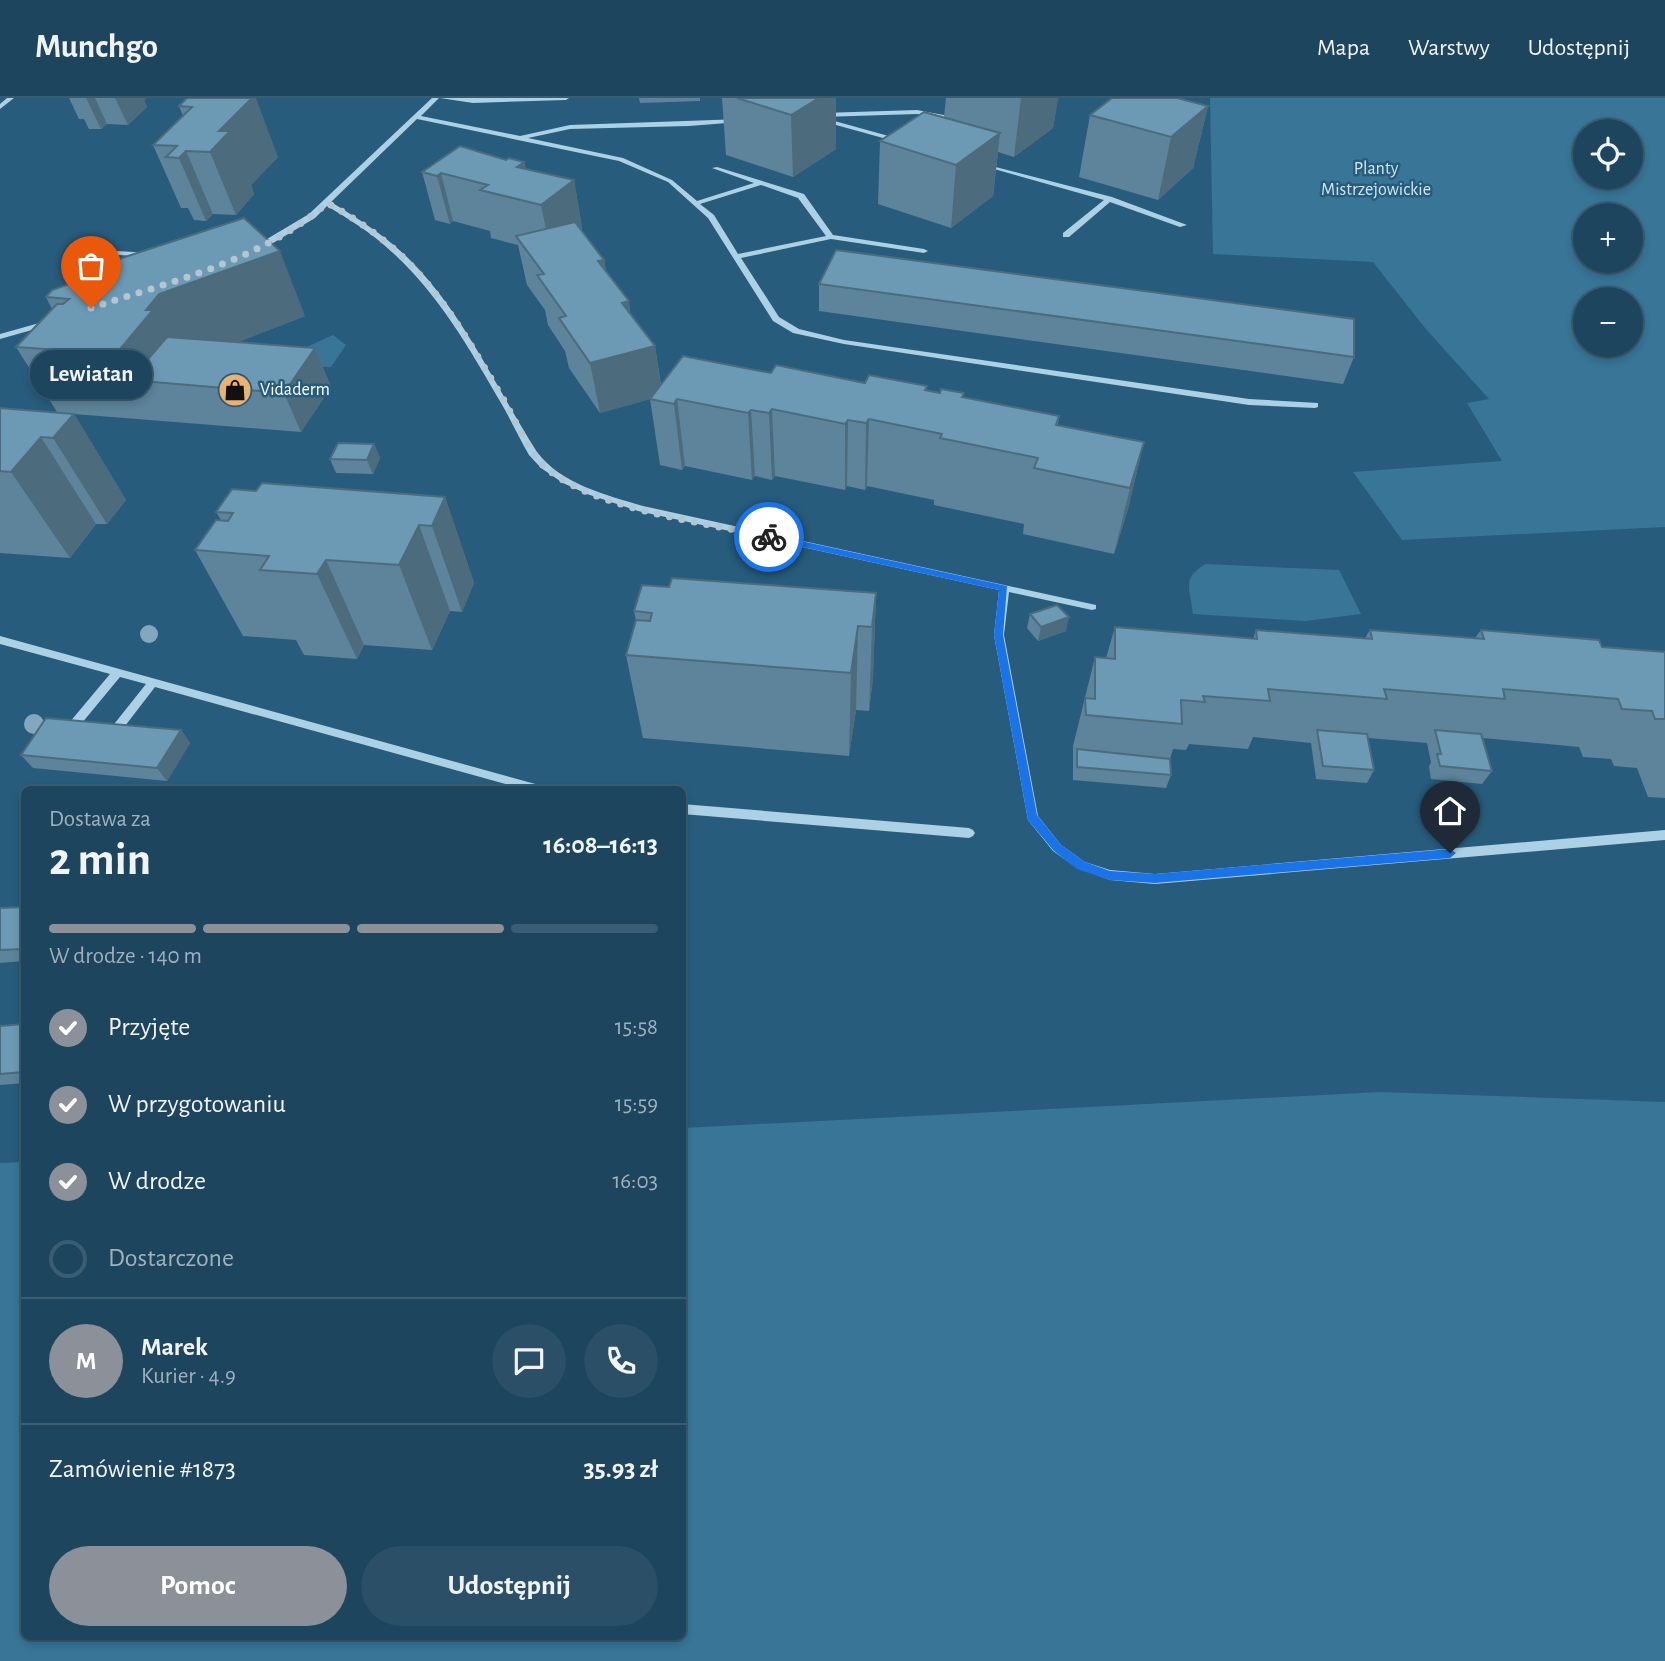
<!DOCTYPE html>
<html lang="pl">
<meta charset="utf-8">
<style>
:root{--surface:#1d455d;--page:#2a4f66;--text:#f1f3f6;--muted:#a0b1bc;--line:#3b5d72;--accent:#8c9099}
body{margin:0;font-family:"Alegreya Sans",sans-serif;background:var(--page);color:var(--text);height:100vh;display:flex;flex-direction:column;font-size:26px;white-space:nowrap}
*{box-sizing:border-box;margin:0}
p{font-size:23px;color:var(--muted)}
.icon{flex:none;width:38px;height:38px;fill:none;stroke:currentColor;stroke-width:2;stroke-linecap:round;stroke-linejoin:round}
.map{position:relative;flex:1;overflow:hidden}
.details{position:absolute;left:21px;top:688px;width:665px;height:854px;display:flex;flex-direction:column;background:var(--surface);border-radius:10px;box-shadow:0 4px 10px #0003,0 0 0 2px var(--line)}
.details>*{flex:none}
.tools{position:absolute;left:1573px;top:21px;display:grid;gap:14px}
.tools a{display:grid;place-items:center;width:70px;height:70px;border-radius:50%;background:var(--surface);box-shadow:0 4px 10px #0003,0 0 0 2px var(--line);font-size:35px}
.pin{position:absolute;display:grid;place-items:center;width:60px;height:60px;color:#fff;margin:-72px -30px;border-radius:50% 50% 50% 0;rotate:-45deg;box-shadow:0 0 7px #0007}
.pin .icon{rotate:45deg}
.courier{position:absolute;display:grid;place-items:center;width:70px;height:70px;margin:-35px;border:5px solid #1a73e8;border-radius:50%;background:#fff;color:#222;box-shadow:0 2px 9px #0007}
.bubble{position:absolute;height:49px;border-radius:24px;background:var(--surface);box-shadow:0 4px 10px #0003,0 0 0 2px var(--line);font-size:23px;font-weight:600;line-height:49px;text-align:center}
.summary em{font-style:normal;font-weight:600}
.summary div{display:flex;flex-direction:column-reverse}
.summary{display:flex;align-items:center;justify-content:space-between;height:119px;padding:0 28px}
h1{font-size:46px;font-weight:600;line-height:52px}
.bar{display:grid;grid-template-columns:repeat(4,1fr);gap:10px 7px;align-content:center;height:84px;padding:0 28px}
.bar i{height:9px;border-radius:5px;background:var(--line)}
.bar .selected{background:var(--accent)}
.bar p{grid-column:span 4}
.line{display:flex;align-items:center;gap:18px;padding:0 28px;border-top:2px solid var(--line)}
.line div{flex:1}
.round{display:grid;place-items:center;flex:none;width:74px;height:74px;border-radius:37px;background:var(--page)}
ol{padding:0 28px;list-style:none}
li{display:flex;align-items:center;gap:21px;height:77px}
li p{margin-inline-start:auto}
li .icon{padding:7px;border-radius:50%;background:var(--accent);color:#fff;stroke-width:4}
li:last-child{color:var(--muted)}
li i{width:38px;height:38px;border:4px solid var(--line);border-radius:50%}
.action{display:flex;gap:14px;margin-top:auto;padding:14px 28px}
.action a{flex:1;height:80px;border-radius:42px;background:var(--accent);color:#fff;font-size:28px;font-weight:600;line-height:80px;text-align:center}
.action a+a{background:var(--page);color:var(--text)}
header{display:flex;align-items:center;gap:42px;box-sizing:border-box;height:98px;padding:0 35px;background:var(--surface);border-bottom:2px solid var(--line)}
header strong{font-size:33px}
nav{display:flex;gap:38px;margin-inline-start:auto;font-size:24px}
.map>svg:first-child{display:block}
.green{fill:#387597;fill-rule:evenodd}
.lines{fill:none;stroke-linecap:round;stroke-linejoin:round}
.minor{fill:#acd0e4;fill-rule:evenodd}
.tree{fill:#83a8be}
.wall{fill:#5d849a}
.shaded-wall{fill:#4c6b7d}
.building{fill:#6c99b3;stroke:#4c6b7d;stroke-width:2}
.route{fill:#1a73e8}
.done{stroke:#b3c6d1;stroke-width:7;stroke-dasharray:0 12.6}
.labels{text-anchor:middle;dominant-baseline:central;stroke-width:5;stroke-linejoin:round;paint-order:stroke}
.far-park-label{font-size:18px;fill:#cee6f4;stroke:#275c7c}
.far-poi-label{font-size:18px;fill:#fff;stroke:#275c7c;text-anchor:start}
</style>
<header>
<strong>Munchgo</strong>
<nav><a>Mapa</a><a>Warstwy</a><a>Udostępnij</a></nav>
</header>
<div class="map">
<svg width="1665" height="1563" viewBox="0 0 1665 1563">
<rect width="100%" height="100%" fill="#275c7c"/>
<g class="green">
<path d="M 1210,0 L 1665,0 L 1665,429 L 1402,442 L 1353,374 L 1502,363 L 1467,305 L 1489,301 L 1425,230 L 1373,164 L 1213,156 ZM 1631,33 L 1631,79 L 1586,79 L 1586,33 ZM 1586,117 L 1631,117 L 1631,163 L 1586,163 ZM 1586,201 L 1631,201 L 1631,247 L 1586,247 Z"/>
<path d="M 333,237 L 346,247 L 331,269 L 283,268 L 289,257 Z"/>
<path d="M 1206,466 L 1339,472 L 1361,516 L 1305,523 L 1193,516 C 1190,490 1181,480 1206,466 Z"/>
<path d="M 1380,994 L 1665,1004 L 1665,1563 L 0,1563 L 0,1065 L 24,1064 L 24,1538 L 682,1538 L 683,1030 Z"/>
</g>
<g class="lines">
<g class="minor">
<path d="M 7,0 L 14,0 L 0,11 L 0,6 Z"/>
<path d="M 432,0 L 439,0 L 421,18 L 520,38 L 570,27 L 742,21 L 742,23 L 740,24 L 689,28 L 570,31 L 528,40 L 623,60 L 672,82 L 697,103 L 754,85 L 712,70 L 717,69 L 804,96 L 833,137 L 924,151 L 928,153 L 924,155 L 831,141 L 741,160 L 779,219 L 799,231 L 844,242 L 1249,301 L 1318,305 L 1318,309 L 1315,310 L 1249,307 L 844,246 L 793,235 L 773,223 L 708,120 L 668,84 L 619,63 L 417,21 L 331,104 C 360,122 389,140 413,165 C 466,220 496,290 537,354 C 561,386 606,397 643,408 L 1096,507 L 1096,511 L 1092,512 L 1009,494 L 1004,537 L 1038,718 L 1061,747 L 1085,764 L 1110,772 L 1155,776 L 1665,732 L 1665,742 L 1155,786 L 1110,782 L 1077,770 L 1053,753 L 1028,722 L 994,537 L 999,492 L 638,413 L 587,396 L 563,385 L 541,370 L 529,357 C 519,340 511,322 501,305 C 468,248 435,190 384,147 C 367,132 347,120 327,108 L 315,120 L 258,154 L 252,154 L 252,150 L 309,116 ZM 761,87 L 798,100 L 826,138 L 738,156 L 714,117 L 700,106 Z"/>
<path d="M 440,0 L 569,0 L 566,2 L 473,5 Z"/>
<path d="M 917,12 L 954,19 L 951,21 L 917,16 L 822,19 L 819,17 L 822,15 Z"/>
<path d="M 820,19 L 903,42 L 904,43 L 901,45 L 818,22 L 817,21 Z"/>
<path d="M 980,65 L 1112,99 L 1187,127 L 1180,129 L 1110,104 L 1069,139 L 1063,139 L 1063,135 L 1104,102 L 980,67 Z"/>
<path d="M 116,153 L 151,155 L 155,157 L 151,159 L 119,157 L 116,157 Z"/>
<path d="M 50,222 L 53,222 L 53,226 L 0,241 L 0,236 Z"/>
<path d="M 0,538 L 539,687 L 545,691 L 524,691 L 155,589 L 115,641 L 107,641 L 105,638 L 107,635 L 146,586 L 120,579 L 72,637 L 68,638 L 62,634 L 64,631 L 110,576 L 0,546 Z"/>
<path d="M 682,706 L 969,730 L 973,732 L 975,735 L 973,738 L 969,740 L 682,716 Z"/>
</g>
</g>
<g class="tree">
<circle cx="149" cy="536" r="9"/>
<circle cx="34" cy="626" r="10"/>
</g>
<g class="wall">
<path d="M 69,0 L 147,0 L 144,2 L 147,9 L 128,27 L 107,26 L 101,31 L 89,31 L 84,21 L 79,21 Z"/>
<path d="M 187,0 L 278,59 L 251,87 L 254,96 L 236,117 L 213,116 L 206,123 L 194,122 L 188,110 L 181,110 L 153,47 L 183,18 L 179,8 Z"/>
<path d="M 639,0 L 700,0 L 700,3 L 640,5 Z"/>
<path d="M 722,0 L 836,0 L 836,51 L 793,79 L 726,57 Z"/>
<path d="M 946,0 L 1058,0 L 1053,30 L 1014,59 L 998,54 L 993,98 L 951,130 L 878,106 L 880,43 L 944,19 Z"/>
<path d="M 1208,8 L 1193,70 L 1158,102 L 1079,79 L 1090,17 Z"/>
<path d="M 506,62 L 524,64 L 526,71 L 574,82 L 582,130 L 581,132 L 604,162 L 606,173 L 631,217 L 655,248 L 661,287 L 771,275 L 865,285 L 927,292 L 1059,318 L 1058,327 L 1144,344 L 1128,411 L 1114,456 L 1023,436 L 1024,426 L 934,407 L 934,402 L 867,388 L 865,392 L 847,388 L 845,392 L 775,378 L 772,382 L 755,378 L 752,382 L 685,368 L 682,372 L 660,367 L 650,301 L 600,315 L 569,270 L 565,253 L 548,227 L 545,212 L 527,187 L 518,147 L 491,140 L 490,133 L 453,123 L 450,126 L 435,122 L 422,74 Z"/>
<path d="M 67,178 L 305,218 L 238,244 L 315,250 L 331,289 L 301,334 L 74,316 L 126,402 L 107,426 L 96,426 L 70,460 L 0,455 L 0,310 L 57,314 L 16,249 L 52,211 L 46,199 L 71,186 Z"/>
<path d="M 819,186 L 1354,259 L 1343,286 L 819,213 Z"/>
<path d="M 374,346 L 380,360 L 373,376 L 336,375 L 330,361 Z"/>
<path d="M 256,393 L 445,399 L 474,485 L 462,514 L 450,513 L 432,552 L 364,547 L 357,561 L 304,557 L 296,542 L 243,538 L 195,452 L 221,422 L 216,414 Z"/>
<path d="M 669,489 L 876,495 L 873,580 L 869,613 L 856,612 L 849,658 L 643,640 L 626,557 L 636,522 L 634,513 Z"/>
<path d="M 1030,516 L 1066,533 L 1038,543 L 1027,530 Z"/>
<path d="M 1115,529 L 1253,541 L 1256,532 L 1365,540 L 1370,532 L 1475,540 L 1481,532 L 1602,549 L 1665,554 L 1665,700 L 1648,699 L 1637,670 L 1614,668 L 1611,661 L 1583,659 L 1579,649 L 1483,640 L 1492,673 L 1482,686 L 1431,681 L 1429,669 L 1431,664 L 1427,645 L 1368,640 L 1374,672 L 1367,685 L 1316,681 L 1311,645 L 1253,639 L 1248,651 L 1189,646 L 1186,652 L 1173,651 L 1170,661 L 1171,677 L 1166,690 L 1073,682 L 1073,648 L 1095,559 L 1106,560 Z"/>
<path d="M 181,632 L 190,645 L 167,683 L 33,670 L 21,657 Z"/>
<path d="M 24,809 L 24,863 L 0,865 L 0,810 Z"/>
<path d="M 24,926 L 24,985 L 0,987 L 0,928 Z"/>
</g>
<g class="shaded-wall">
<path d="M 86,0 L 95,0 L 107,26 L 101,31 Z"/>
<path d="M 115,0 L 147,0 L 144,2 L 147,9 L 128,27 Z"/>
<path d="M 252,0 L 256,0 L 278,59 L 251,87 L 254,96 L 236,117 L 210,54 L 219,33 Z"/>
<path d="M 819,0 L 836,0 L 836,51 L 793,79 L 791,17 Z"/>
<path d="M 1021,0 L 1058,0 L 1053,30 L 1014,59 Z"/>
<path d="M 1208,8 L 1193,70 L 1158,102 L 1171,39 Z"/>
<path d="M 1000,35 L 993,98 L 951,130 L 956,67 Z"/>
<path d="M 186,53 L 213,116 L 206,123 L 179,60 Z"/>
<path d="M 524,64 L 533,105 L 517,69 Z"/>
<path d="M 441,75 L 453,123 L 450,126 L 437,78 Z"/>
<path d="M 574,82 L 582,130 L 551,156 L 541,107 Z"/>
<path d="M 280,153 L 305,218 L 191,262 L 130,282 L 116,256 L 146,212 L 159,196 Z"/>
<path d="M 604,162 L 612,211 L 598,163 Z"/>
<path d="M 629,203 L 636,253 L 655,248 L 662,298 L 600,315 L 590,265 L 622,205 Z"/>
<path d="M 315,250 L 331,289 L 301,334 L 284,295 Z"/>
<path d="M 677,301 L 685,368 L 682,372 L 674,306 Z"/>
<path d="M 772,311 L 775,378 L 772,382 L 769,315 Z"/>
<path d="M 751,312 L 755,378 L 752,382 L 748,315 Z"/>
<path d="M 74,316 L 126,402 L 107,426 L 53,340 Z"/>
<path d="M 869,321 L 867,388 L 865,392 L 866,325 Z"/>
<path d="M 848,322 L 847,388 L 845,392 L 845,326 Z"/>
<path d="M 41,339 L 96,426 L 70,460 L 11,374 Z"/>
<path d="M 1144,344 L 1128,411 L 1114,456 L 1130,390 Z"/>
<path d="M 374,346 L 380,360 L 373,376 L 367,362 Z"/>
<path d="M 445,399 L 474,485 L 462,514 L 432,428 Z"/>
<path d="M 419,427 L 450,513 L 432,552 L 399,467 Z"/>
<path d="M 326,462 L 364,547 L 357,561 L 317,476 Z"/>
<path d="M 876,495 L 873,580 L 869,613 L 872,529 Z"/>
<path d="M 1069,519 L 1066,533 L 1038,543 L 1041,529 Z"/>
<path d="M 858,528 L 856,612 L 849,658 L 851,575 Z"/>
<path d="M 181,632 L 190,645 L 167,683 L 157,670 Z"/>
</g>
<g class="building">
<path d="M 187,0 L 252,0 L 219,33 L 230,33 L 210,54 L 186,53 L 179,60 L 166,59 L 177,48 L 153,47 L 192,9 L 179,8 Z"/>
<path d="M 737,0 L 819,0 L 791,17 Z"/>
<path d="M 1112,0 L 1177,0 L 1208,8 L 1171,39 L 1090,17 Z"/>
<path d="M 924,14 L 1000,35 L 956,67 L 880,43 Z"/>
<path d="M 460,48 L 506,62 L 509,60 L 524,64 L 517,69 L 574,82 L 541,107 L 480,92 L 488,87 L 441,75 L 437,78 L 422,74 Z"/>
<path d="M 244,120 L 280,153 L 159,196 L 146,212 L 153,212 L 116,256 L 16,249 L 57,206 L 63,206 L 69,201 L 46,199 L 52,192 L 72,185 L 67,178 Z"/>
<path d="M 575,124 L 604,162 L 598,163 L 629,203 L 622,205 L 655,248 L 590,265 L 559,220 L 566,218 L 537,177 L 544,176 L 516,138 Z"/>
<path d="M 836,152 L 1354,221 L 1354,259 L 819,186 Z"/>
<path d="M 167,239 L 315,250 L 284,295 L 130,282 Z"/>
<path d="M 683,258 L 771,275 L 776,267 L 865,285 L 869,277 L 927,288 L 925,292 L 940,295 L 941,291 L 964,295 L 962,299 L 1059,318 L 1056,327 L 1144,344 L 1130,390 L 1034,370 L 1038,360 L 940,340 L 942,336 L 869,321 L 866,325 L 848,322 L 845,326 L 772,311 L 769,315 L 751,312 L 748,315 L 677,301 L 674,306 L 650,301 Z"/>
<path d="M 0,310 L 74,316 L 53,340 L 41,339 L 11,374 L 0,373 Z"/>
<path d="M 338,345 L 374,346 L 367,362 L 330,361 Z"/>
<path d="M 262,385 L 445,399 L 432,428 L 419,427 L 399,467 L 326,462 L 317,476 L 260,472 L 269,458 L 195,452 L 216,422 L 228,423 L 233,415 L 216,414 L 232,391 L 256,393 Z"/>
<path d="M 672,480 L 876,495 L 872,529 L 858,528 L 851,575 L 626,557 L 636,522 L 650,523 L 652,515 L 634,513 L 642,487 L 669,489 Z"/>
<path d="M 1057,507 L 1069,519 L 1041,529 L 1030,516 Z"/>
<path d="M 1115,529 L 1257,541 L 1256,532 L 1372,541 L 1370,532 L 1484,541 L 1481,532 L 1599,542 L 1602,549 L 1665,554 L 1665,621 L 1655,621 L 1652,613 L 1622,611 L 1618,601 L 1503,591 L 1505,601 L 1384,591 L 1387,601 L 1268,591 L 1270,603 L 1203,598 L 1205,604 L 1181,602 L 1182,626 L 1086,617 L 1085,600 L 1095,601 L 1095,559 L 1115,561 Z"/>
<path d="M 46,620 L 181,632 L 157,670 L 21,657 Z"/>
<path d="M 1317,632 L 1367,636 L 1374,672 L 1323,668 Z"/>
<path d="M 1435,632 L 1481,636 L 1492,673 L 1440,668 L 1437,656 L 1441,656 Z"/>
<path d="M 1077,651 L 1170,661 L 1171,677 L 1077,669 Z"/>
<path d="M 24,809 L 24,851 L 0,852 L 0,810 Z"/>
<path d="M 24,926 L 24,974 L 0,976 L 0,928 Z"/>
</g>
<path class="route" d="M 769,436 L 1007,488 L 1003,537 L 1037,717 L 1061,747 L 1085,764 L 1110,773 L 1155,776 L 1450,751 L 1456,755 L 1450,760 L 1155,785 L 1110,782 L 1077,771 L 1054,753 L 1028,722 L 994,537 L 999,492 L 766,441 Z"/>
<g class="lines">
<path class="done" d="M 91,210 C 172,183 261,163 327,105 C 418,154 451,213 502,299 C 513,317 528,353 543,367 C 589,411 707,425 769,439"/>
</g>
<defs>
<symbol id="shop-disc" viewBox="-11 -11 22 22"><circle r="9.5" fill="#ecb272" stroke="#275c7c"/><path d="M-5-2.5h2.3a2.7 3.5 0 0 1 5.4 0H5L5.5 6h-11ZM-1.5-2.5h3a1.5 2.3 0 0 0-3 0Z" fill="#111"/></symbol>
</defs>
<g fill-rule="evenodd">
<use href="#shop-disc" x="216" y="273" width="38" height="38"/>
</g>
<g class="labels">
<g class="far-park-label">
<text x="1376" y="71">Planty<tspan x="1376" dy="21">Mistrzejowickie</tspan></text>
</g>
<g class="far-poi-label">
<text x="260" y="292">Vidaderm</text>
</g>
</g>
</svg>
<div class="tools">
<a><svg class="icon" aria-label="locate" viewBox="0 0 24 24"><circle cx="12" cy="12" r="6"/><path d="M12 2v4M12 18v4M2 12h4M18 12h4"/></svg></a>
<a>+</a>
<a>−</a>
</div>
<div class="pin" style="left:91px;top:210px;background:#ea580c"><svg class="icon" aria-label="bag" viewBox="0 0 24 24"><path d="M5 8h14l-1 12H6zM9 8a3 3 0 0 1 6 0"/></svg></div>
<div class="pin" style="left:1450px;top:755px;background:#1f2937"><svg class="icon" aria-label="home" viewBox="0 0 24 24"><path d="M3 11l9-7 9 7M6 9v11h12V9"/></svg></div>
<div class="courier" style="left:769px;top:439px"><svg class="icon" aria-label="bike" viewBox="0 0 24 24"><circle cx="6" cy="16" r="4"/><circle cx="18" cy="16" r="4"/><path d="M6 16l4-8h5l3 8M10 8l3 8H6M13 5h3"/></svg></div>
<div class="bubble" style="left:30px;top:252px;width:122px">Lewiatan</div>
<section class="details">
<div class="summary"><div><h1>2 min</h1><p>Dostawa za</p></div><em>16:08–16:13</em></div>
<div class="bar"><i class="selected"></i><i class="selected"></i><i class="selected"></i><i></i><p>W drodze · 140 m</p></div>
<ol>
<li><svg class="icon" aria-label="check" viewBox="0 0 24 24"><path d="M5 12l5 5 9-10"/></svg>Przyjęte<p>15:58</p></li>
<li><svg class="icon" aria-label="check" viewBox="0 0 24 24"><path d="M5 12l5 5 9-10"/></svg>W przygotowaniu<p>15:59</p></li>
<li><svg class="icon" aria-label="check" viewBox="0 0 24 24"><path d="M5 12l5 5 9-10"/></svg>W drodze<p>16:03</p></li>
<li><i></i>Dostarczone</li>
</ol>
<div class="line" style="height:126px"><b class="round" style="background:var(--accent);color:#fff">M</b><div><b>Marek</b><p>Kurier · 4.9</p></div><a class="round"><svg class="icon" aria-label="chat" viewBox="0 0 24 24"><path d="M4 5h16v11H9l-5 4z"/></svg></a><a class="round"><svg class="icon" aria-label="phone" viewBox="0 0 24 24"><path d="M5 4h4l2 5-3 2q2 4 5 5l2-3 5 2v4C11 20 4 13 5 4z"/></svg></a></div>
<div class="line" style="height:91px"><div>Zamówienie #1873</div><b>35.93 zł</b></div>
<div class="action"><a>Pomoc</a><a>Udostępnij</a></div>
</section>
</div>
